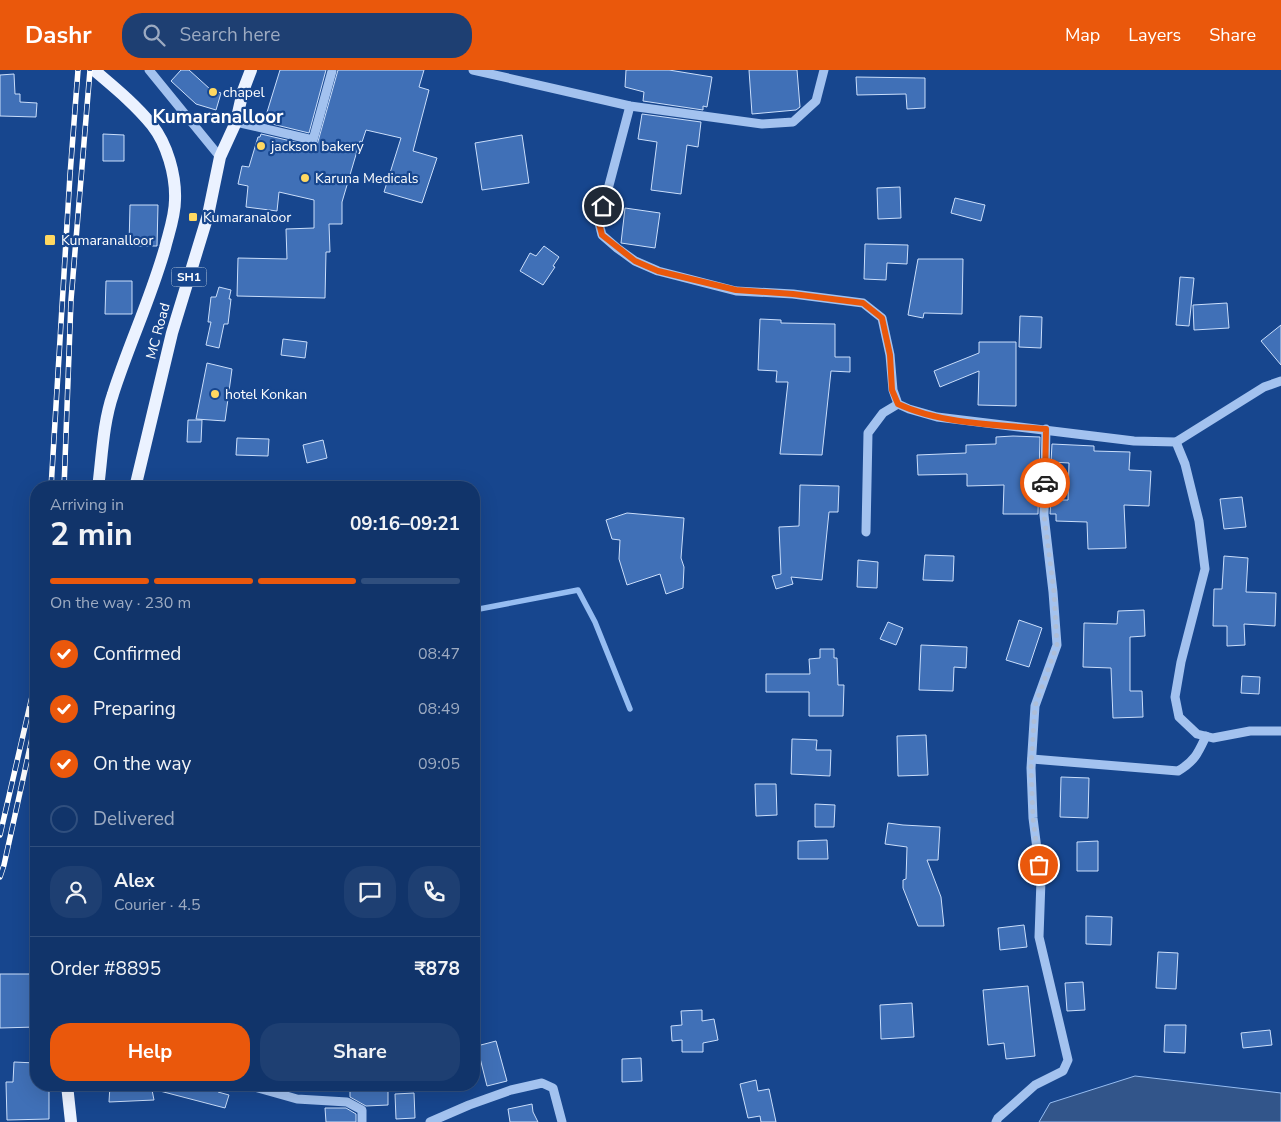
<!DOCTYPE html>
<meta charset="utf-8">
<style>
:root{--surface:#11346a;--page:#1e3f72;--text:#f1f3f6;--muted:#9caac1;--line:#304f7e;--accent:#ea580c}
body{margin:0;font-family:"Nunito Sans",sans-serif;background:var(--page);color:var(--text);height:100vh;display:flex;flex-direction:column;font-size:19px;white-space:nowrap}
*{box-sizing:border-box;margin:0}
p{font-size:16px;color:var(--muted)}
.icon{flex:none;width:28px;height:28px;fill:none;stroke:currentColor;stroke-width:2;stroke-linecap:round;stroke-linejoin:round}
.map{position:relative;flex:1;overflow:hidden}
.side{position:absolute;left:30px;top:411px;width:450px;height:610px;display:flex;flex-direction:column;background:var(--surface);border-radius:20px;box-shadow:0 5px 20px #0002,0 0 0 1px var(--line)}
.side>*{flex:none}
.pin{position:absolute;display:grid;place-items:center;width:42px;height:42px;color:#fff;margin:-21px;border:2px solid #fff;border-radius:50%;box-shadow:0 1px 5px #0007}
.courier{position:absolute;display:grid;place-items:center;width:50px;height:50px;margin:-25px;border:4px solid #ea580c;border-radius:50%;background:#fff;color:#222;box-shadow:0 1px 6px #0007}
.overview em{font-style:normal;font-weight:700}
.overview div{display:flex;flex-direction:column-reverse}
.overview{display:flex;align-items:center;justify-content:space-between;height:85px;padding:0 20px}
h1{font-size:32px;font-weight:700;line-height:38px}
.bar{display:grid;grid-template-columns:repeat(4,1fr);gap:8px 5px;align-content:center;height:60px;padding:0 20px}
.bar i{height:6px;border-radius:4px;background:var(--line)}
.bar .selected{background:var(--accent)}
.bar p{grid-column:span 4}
.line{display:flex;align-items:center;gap:12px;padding:0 20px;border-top:1px solid var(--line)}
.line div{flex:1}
.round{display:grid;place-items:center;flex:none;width:52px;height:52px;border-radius:20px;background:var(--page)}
ol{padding:0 20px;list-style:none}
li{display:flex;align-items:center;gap:15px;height:55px}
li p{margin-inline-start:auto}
li .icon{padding:5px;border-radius:50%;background:var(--accent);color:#fff;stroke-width:4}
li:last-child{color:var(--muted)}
li i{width:28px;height:28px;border:2px solid var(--line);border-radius:50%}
.action{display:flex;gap:10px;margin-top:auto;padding:10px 20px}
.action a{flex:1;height:58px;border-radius:20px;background:var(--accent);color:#fff;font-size:20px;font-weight:700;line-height:58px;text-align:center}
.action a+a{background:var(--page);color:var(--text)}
header{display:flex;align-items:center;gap:30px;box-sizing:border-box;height:70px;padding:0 25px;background:var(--accent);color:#fff}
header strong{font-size:24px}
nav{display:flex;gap:28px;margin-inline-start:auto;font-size:18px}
.search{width:350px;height:45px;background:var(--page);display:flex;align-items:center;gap:12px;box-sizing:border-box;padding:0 18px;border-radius:20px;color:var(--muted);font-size:19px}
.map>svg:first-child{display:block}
.water{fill:#32558a;stroke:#96bdf2}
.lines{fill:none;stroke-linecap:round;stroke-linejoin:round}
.stream{stroke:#96bdf2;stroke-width:5.5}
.building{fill:#4070b7;stroke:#cadefb}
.minor{stroke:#a3c2ef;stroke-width:9}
.major{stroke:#ebf2ff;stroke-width:12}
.rail-casing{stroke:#fff;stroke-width:5.5}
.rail{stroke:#17468e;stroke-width:4;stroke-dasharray:11;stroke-linecap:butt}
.done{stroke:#aebed7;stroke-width:5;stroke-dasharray:0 9}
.route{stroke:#ea580c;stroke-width:6}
.poi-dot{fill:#ffd861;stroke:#17468e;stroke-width:2}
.labels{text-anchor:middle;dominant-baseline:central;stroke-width:4.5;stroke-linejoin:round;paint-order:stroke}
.shield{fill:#17468e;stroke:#b9c8dd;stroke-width:1}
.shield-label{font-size:12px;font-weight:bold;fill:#fff}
.poi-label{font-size:14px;fill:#fff;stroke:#17468e;text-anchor:start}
.street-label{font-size:14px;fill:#fff;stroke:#17468e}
.district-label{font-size:19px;font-weight:bold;fill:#fff;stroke:#17468e}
</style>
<header>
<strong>Dashr</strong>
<div class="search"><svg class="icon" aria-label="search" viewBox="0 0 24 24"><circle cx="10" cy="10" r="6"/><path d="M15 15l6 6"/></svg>Search here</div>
<nav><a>Map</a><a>Layers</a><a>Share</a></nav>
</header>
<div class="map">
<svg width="1281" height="1052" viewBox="0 0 1281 1052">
<rect width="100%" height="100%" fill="#17468e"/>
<path class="water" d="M 1135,1006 L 1281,1023 L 1281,1052 L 1039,1052 L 1050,1033 Z"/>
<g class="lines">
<path class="stream" d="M 474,540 L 578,520 L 595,552 L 630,639"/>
</g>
<g class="building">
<path d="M 181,0 L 189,0 L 210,19 L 221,23 L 216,40 L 196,34 L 171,11 Z"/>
<path d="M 280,0 L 326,0 L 309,63 L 264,52 Z"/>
<path d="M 338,0 L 424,0 L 419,17 L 429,20 L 413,81 L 437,88 L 422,133 L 384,122 L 401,68 L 366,60 L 362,72 L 360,71 L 342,132 L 342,154 L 329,154 L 330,182 L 326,182 L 325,228 L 237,226 L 238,188 L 287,189 L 286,159 L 314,158 L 314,130 L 279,122 L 277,141 L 246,137 L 248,116 L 238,114 L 242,96 L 249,97 L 258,67 L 260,67 L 261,64 L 312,76 L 317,75 Z"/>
<path d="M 626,0 L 669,0 L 712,7 L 707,37 L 703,36 L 703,40 L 643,31 L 644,22 L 625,17 Z"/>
<path d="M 749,0 L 797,0 L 800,37 L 796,40 L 752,44 Z"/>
<path d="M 14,4 L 15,24 L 20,24 L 20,32 L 37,33 L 36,47 L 0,46 L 0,5 Z"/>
<path d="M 856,7 L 925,8 L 925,38 L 907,39 L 906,24 L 857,25 Z"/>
<path d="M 642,44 L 701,52 L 698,77 L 687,75 L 681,124 L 651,120 L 657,72 L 638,69 Z"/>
<path d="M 103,64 L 124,65 L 124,91 L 103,91 Z"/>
<path d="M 522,65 L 529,113 L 482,120 L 475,73 Z"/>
<path d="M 900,117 L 901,148 L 878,149 L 877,118 Z"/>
<path d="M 955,128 L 985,135 L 981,151 L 951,143 Z"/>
<path d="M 130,135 L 158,135 L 157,176 L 129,176 Z"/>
<path d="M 625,138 L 660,143 L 655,178 L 621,173 Z"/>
<path d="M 865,174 L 908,175 L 907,194 L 887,193 L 886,210 L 864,209 Z"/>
<path d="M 544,176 L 559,187 L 553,196 L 555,197 L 543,215 L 520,201 L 530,183 L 536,186 Z"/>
<path d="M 918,189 L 963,189 L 962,244 L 924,243 L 923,248 L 908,245 Z"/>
<path d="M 1180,207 L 1194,208 L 1189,256 L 1176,255 Z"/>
<path d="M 106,211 L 132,211 L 132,244 L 105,244 Z"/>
<path d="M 219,217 L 231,220 L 229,229 L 231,229 L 228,254 L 224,254 L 219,278 L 206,275 L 211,252 L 208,252 L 211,227 L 216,227 Z"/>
<path d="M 1227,233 L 1229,258 L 1194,260 L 1193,235 Z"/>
<path d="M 1020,246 L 1042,247 L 1041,278 L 1019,277 Z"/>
<path d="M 760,249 L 781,250 L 781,253 L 835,254 L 835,287 L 850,287 L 850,302 L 831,301 L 822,385 L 780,384 L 788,312 L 776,312 L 777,301 L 758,300 Z"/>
<path d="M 1281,255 L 1281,295 L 1261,271 Z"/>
<path d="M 283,269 L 307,272 L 305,288 L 281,285 Z"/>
<path d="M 979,272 L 1016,272 L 1016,336 L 978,335 L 979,301 L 940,317 L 934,301 L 979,283 Z"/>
<path d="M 207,293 L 232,299 L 225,351 L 196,349 Z"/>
<path d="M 188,350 L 202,350 L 201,372 L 187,372 Z"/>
<path d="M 1013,366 L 1040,367 L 1038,444 L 1003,444 L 1004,415 L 967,416 L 967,404 L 918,405 L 917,385 L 966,383 L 966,375 L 996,374 L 996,367 Z"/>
<path d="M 237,368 L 269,369 L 268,386 L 236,385 Z"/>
<path d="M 323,370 L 327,388 L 307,393 L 303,375 Z"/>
<path d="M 1052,374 L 1094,376 L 1094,381 L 1130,382 L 1129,400 L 1151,401 L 1149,436 L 1124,435 L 1126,478 L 1088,479 L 1087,452 L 1056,451 L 1056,444 L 1050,444 L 1051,430 L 1068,430 L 1069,393 L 1051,392 Z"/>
<path d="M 800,415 L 839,416 L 838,442 L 829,442 L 822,510 L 791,507 L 793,514 L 776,519 L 772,506 L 781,504 L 779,457 L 799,456 Z"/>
<path d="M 1242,427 L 1246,457 L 1224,459 L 1220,429 Z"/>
<path d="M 627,443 L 684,448 L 681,488 L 684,497 L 683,518 L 666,524 L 660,504 L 627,515 L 619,489 L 620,470 L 612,469 L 606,450 Z"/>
<path d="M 925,485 L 954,486 L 953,511 L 923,510 Z"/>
<path d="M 1224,486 L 1248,488 L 1246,522 L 1276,523 L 1275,556 L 1244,554 L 1245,575 L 1227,576 L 1227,556 L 1213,556 L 1214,519 L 1222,519 Z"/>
<path d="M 858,490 L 878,492 L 877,518 L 857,517 Z"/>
<path d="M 1144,540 L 1145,566 L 1130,567 L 1130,621 L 1142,621 L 1143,647 L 1113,648 L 1111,598 L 1083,597 L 1084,553 L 1117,554 L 1118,541 Z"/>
<path d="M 1019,550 L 1042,558 L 1029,597 L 1006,590 Z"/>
<path d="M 888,552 L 903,558 L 896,575 L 880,569 Z"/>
<path d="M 921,575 L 967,577 L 966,598 L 954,597 L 953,621 L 919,620 Z"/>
<path d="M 820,579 L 834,579 L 834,588 L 837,588 L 838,615 L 844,615 L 843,646 L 809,646 L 809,622 L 766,622 L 766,604 L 810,604 L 809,589 L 820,588 Z"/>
<path d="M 1242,606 L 1260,607 L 1259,624 L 1241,623 Z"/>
<path d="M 926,665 L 928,705 L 898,706 L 897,666 Z"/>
<path d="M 792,669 L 817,670 L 816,680 L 831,680 L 830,706 L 791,704 Z"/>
<path d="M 1061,707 L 1089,708 L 1088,748 L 1060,747 Z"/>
<path d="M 755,714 L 776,714 L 777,745 L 756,746 Z"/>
<path d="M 815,734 L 835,735 L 834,757 L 815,757 Z"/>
<path d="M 888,753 L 903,755 L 940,757 L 938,790 L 927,790 L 941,827 L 944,856 L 918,856 L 903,818 L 903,810 L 906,809 L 907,777 L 885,774 Z"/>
<path d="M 827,770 L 828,789 L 798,789 L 798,771 Z"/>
<path d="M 1098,771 L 1098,801 L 1077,801 L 1077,772 Z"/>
<path d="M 1086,846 L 1112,847 L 1111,875 L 1086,874 Z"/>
<path d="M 1024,855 L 1027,877 L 1000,880 L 998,858 Z"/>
<path d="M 1158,882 L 1178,883 L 1176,919 L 1156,918 Z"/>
<path d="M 0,904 L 31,904 L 31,914 L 36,914 L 36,957 L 0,958 Z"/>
<path d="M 1083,912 L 1085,940 L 1067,941 L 1065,913 Z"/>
<path d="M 1028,916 L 1035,986 L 1006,989 L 1004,973 L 988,975 L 983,920 Z"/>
<path d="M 912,933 L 914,967 L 881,969 L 880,935 Z"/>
<path d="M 702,940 L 702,951 L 714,949 L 718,970 L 703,973 L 703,982 L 682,982 L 682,970 L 672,971 L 671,956 L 682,955 L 681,941 Z"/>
<path d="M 1165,955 L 1186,955 L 1185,983 L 1164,982 Z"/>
<path d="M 1270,960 L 1272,975 L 1243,978 L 1241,963 Z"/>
<path d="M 496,971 L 507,1011 L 487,1016 L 477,976 Z"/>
<path d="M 641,988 L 642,1011 L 622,1012 L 622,989 Z"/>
<path d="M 14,992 L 36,993 L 36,1015 L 49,1015 L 49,1049 L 7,1050 L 6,1012 L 13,1012 Z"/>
<path d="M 756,1010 L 758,1021 L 769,1019 L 776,1052 L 761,1052 L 760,1046 L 748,1048 L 740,1014 Z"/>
<path d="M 110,1015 L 151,1015 L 154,1030 L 109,1032 Z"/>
<path d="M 157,1015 L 220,1015 L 218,1022 L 229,1025 L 225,1038 L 156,1020 Z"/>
<path d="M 350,1015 L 388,1015 L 388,1035 L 366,1036 L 350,1027 Z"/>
<path d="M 414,1023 L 415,1048 L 396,1049 L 395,1024 Z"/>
<path d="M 532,1034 L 533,1042 L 538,1052 L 510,1052 L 508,1039 Z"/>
<path d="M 325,1038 L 346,1038 L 356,1044 L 356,1052 L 326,1052 Z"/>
</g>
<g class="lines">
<g class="minor">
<path d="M 149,0 L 220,87"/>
<path d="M 473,0 L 630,36 L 762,54 L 793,52 L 816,31 L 824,0"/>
<path d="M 630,36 L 599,153 L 602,165 L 617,178 L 635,191 L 658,201 L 736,221 L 793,224 L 863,233 L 882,248 L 890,285 L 893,320 L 898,334 L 909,339 L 937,347 L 1134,371 L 1176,372 L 1264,317 L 1281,311"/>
<path d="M 236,52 L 313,70 L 332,1"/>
<path d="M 1176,372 L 1185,394 L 1199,451 L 1205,499 L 1181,592 L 1175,627 L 1179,647 L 1197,664 L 1213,668 L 1250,661 L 1281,661"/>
<path d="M 866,462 L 868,363 L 883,343 L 898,334"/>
<path d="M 1032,689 L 1178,701 C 1195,691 1198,683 1206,666"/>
<path d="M 248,1015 L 297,1029 L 347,1032 L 362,1040 L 362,1052"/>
<path d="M 430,1052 L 469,1035 L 511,1020 L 542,1013 L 553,1018 L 562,1052"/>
<path d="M 996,1052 L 998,1048 L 1035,1015 L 1063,1001 L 1068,990 L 1039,867 L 1041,810 L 1033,748 L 1031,698 L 1035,636 L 1057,575 L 1053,522 L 1044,445 L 1046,359"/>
</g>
<g class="major">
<path d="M 94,0 C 114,17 135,34 152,55 C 167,74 176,105 175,130 C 175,146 169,162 165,178 C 151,228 129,274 113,324 C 103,353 102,387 98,418"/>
<path d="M 135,418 L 172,263 L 208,145 L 220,87 L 236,52 L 243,21 L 251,0"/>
<path d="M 67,1015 L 71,1052"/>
</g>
<defs>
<g id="rail">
<path d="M 51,418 L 70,105 L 78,0"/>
<path d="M 64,418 L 71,230 L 90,0"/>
<path d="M 0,765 L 33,622 L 36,597"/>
<path d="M 0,807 L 4,795 L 36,650"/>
</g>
</defs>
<use href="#rail" class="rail-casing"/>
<use href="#rail" class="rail"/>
</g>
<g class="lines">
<path class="done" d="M 1039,795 L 1033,748 L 1031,698 L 1035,636 L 1057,575 L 1054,522 L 1044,445 L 1045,413"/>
<path class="route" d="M 603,136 L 599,153 L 602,165 L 635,191 L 658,201 L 736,220 L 793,224 L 863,233 L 882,248 L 890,285 L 892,320 L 898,334 C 940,354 999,355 1046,359 L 1045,413"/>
</g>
<g class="poi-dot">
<circle cx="213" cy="22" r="5"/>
<circle cx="261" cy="76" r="5"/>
<circle cx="305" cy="108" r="5"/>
<rect x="188" y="142" width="10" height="10" rx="2.5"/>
<rect x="44" y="164" width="12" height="12" rx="2.5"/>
<circle cx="215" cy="324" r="5"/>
</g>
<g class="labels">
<rect class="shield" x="171.5" y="197.5" width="35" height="19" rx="4"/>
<g class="shield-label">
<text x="189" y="207">SH1</text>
</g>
<g class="poi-label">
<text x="223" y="22">chapel</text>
<text x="271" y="76">jackson bakery</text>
<text x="315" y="108">Karuna Medicals</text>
<text x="203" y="147">Kumaranaloor</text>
<text x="61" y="170">Kumaranalloor</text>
<text x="225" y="324">hotel Konkan</text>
</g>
<g class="street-label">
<text transform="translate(158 261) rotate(-75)">MC Road</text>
</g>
<g class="district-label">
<text x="218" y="47">Kumaranalloor</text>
</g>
</g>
</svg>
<div class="pin" style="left:1039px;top:795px;background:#ea580c"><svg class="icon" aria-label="bag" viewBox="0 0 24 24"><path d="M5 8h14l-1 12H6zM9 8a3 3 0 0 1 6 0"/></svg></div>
<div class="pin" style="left:603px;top:136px;background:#1f2937"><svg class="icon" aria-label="home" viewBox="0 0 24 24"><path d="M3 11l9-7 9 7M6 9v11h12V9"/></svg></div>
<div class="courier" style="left:1045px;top:413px"><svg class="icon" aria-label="car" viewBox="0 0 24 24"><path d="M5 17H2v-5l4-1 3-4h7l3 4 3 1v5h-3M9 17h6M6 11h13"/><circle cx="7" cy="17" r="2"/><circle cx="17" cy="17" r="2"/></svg></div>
<section class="side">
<div class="overview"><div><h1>2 min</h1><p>Arriving in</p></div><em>09:16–09:21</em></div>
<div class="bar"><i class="selected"></i><i class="selected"></i><i class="selected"></i><i></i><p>On the way · 230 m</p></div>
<ol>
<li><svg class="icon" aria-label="check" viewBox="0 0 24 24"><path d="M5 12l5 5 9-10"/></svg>Confirmed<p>08:47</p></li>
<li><svg class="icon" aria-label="check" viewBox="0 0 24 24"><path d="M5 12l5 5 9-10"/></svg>Preparing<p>08:49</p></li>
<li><svg class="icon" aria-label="check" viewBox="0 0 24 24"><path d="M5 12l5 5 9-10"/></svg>On the way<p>09:05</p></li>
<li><i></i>Delivered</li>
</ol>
<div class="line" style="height:90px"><a class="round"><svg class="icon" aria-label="person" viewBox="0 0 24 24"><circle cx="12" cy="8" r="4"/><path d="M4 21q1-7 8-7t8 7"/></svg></a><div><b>Alex</b><p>Courier · 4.5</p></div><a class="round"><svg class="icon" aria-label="chat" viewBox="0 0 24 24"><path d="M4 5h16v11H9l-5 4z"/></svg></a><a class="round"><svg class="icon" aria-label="phone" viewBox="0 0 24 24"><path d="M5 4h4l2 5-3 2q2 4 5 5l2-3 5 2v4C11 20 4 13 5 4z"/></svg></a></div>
<div class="line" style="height:65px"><div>Order #8895</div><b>₹878</b></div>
<div class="action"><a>Help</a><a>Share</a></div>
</section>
</div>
